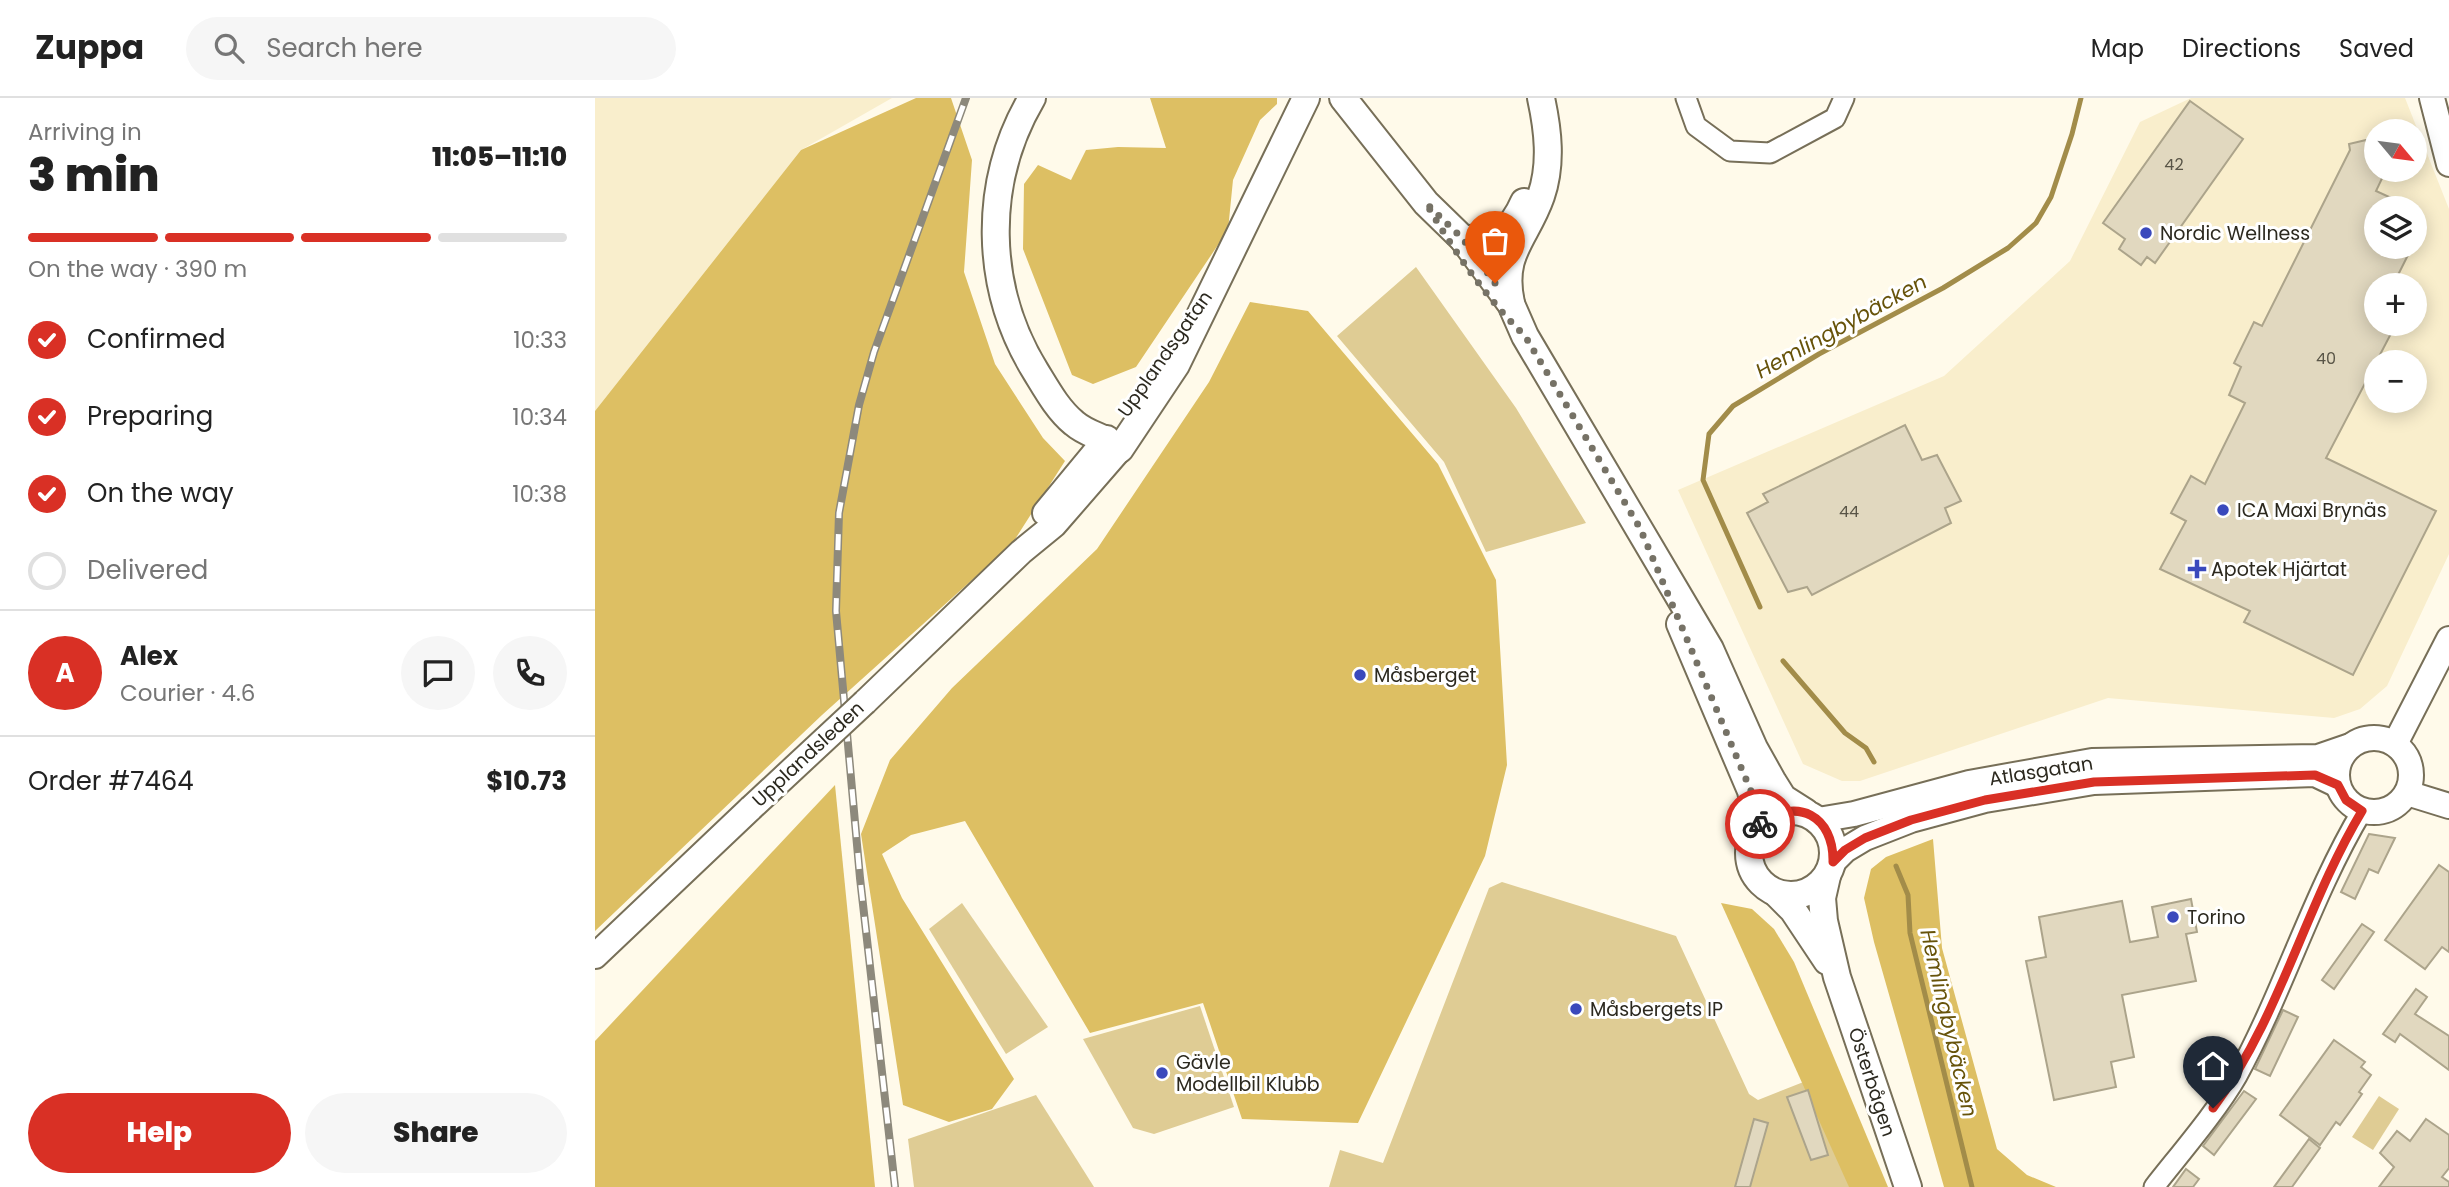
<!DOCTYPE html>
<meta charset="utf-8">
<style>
:root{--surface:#fff;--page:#f6f6f6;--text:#222;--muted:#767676;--line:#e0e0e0;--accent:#d93025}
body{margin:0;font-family:Poppins,sans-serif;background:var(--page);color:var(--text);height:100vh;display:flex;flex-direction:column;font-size:26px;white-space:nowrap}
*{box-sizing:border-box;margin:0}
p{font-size:23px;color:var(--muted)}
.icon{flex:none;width:38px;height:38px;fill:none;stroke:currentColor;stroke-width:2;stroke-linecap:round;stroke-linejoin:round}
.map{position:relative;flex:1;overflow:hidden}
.drawer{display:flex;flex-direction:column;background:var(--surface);width:595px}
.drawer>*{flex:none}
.needle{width:46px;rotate:119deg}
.buttons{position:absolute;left:1769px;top:21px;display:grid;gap:14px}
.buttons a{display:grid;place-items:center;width:63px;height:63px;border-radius:50%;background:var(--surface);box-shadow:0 4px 18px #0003;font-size:35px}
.pin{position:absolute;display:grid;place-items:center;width:60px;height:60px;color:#fff;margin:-72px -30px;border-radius:50% 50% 50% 0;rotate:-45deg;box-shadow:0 0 7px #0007}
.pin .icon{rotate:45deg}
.courier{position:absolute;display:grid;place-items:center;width:70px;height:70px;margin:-35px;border:5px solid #d93025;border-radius:50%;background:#fff;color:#222;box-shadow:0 2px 9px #0007}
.head em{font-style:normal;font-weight:800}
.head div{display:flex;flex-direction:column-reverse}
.head{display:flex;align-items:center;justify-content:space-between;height:119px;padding:0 28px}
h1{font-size:46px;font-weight:800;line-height:52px}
.bar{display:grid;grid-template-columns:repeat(4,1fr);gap:10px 7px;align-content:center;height:84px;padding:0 28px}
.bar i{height:9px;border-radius:5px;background:var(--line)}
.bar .current{background:var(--accent)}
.bar p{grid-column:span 4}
.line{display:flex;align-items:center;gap:18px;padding:0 28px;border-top:2px solid var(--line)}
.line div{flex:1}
.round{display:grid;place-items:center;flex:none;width:74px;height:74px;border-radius:37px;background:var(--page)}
ol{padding:0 28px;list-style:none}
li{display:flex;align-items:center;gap:21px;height:77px}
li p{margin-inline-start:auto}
li .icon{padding:7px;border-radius:50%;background:var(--accent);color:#fff;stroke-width:4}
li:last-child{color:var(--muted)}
li i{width:38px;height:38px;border:4px solid var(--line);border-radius:50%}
.primary-button{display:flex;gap:14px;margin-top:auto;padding:14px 28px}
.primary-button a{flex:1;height:80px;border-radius:42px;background:var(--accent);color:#fff;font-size:28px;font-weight:800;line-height:80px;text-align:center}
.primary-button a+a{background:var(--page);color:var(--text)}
header{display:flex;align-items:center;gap:42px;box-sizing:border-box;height:98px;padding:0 35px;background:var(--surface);border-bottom:2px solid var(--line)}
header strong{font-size:33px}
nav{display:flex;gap:38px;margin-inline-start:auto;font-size:24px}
.search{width:490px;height:63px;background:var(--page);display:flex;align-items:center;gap:18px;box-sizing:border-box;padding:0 24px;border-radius:38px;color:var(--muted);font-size:26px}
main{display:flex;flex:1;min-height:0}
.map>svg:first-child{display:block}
.built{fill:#f9eecc;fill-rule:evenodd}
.green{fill:#dfcc94}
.forest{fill:#ddbf63}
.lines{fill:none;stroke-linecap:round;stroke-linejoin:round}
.stream{stroke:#a28c49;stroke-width:5}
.building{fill:#e1d8bf;stroke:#aca48b;stroke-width:2}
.minor-casing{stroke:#776f58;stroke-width:23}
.tertiary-casing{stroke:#776f58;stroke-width:28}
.secondary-casing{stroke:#776f58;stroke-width:30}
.minor{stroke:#fff;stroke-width:19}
.tertiary{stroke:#fff;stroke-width:24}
.secondary{stroke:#fff;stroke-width:26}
.rail-casing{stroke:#8d897c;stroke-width:8}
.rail{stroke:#fff;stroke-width:5;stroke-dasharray:16;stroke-linecap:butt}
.tertiary-bridge-casing{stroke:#776f58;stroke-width:28;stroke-linecap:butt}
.tertiary-bridge{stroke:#fff;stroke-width:24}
.done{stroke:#767266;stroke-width:7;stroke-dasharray:0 12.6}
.route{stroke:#d93025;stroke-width:9}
.poi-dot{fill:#3a49bc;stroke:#fff;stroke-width:2.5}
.labels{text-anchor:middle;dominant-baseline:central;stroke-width:6;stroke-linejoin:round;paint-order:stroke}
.number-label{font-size:16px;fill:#595547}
.poi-label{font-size:19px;fill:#2c291f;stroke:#fff;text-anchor:start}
.street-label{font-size:19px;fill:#2c291f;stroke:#fff}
.water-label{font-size:21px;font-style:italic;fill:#67530a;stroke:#fff}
</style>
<header>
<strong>Zuppa</strong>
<div class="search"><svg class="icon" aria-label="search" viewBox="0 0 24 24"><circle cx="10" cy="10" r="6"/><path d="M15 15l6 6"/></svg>Search here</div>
<nav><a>Map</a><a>Directions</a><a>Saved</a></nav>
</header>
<main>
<section class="drawer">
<div class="head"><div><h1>3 min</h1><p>Arriving in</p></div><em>11:05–11:10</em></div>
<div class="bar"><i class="current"></i><i class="current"></i><i class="current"></i><i></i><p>On the way · 390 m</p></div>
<ol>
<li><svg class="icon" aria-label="check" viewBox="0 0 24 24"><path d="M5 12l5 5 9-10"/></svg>Confirmed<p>10:33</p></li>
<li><svg class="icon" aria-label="check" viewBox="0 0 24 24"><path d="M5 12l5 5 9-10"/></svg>Preparing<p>10:34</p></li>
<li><svg class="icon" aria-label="check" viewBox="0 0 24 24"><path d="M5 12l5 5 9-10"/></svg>On the way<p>10:38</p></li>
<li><i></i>Delivered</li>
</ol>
<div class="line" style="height:126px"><b class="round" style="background:var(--accent);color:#fff">A</b><div><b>Alex</b><p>Courier · 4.6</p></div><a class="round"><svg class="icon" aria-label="chat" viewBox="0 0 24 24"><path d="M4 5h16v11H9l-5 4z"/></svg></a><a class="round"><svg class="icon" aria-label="phone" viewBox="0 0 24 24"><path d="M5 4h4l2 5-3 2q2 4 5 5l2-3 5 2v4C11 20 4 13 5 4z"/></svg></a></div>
<div class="line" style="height:91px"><div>Order #7464</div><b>$10.73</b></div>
<div class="primary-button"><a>Help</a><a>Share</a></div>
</section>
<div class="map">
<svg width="1854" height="1089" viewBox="0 0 1854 1089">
<rect width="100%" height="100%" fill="#fffaea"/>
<g class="built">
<path d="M 0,0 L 297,0 L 206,52 L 0,313 Z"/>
<path d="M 1596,0 L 1810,0 L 1854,111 L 1854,456 L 1792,588 L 1765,611 L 1739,620 L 1513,600 L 1265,683 L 1247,683 L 1208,666 L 1083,392 L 1349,278 L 1475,163 L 1545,24 ZM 1782,33 L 1820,33 L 1820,72 L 1782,72 ZM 1782,110 L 1820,110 L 1820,149 L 1782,149 ZM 1782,187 L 1820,187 L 1820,226 L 1782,226 ZM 1782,264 L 1820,264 L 1820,303 L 1782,303 Z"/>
</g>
<g class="green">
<path d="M 821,169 L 921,310 L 991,425 L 891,454 L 849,364 L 742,238 Z"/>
<path d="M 907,784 L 1081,838 L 1154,996 L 1163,1002 L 1211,983 L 1255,1089 L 734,1089 L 745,1052 L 788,1065 L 894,790 Z"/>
<path d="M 367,805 L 453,929 L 411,956 L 334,831 Z"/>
<path d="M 605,908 L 639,1009 L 559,1036 L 538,1030 L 488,941 Z"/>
<path d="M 441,997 L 499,1089 L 319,1089 L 313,1041 Z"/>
<path d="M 1784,998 L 1804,1011 L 1778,1052 L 1757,1039 Z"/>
</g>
<g class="forest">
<path d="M 321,0 L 356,0 L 377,62 L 369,174 L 400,266 L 448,340 L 470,363 L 417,446 L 227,617 L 0,833 L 0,313 L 206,52 Z"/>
<path d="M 555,0 L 682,0 L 682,6 L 665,22 L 638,82 L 633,132 L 541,269 L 498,286 L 477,277 L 428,151 L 429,86 L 443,67 L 476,82 L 491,52 L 523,49 L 571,50 Z"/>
<path d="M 655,204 L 713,213 L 843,366 L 901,482 L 912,667 L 890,758 L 763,1025 L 647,1021 L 608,905 L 495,935 L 370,723 L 316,737 L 287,756 L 307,800 L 419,981 L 397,1011 L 354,1024 L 308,1007 L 266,736 L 295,662 L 357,590 L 502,451 L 614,284 Z"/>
<path d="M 240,687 L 280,1089 L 0,1089 L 0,943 Z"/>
<path d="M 1338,741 L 1347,850 L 1402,1051 L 1432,1077 L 1461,1089 L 1349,1089 L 1279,844 L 1269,800 L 1276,771 L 1291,759 Z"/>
<path d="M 1126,805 L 1157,811 L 1179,831 L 1199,864 L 1293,1089 L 1254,1089 Z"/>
</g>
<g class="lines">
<g class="stream">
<path d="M 1165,509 L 1108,382 L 1114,336 L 1138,308 L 1224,256 L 1348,190 L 1413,150 L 1441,125 L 1456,99 L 1477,36 L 1486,0"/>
<path d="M 1188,563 L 1250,635 L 1271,650 L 1279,664"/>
<path d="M 1301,768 L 1313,797 L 1315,835 L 1377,1089"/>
</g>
</g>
<g class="building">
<path d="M 1595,3 L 1648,41 L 1560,165 L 1552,159 L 1546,167 L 1524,151 L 1530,141 L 1508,125 Z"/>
<path d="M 1771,42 L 1772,46 L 1782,51 L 1782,72 L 1791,72 L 1781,93 L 1818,110 L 1782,110 L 1782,149 L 1792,149 L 1813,157 L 1798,187 L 1782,187 L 1782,226 L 1801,226 L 1731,360 L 1841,413 L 1758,577 L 1649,524 L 1655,513 L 1565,471 L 1591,423 L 1576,415 L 1596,378 L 1610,386 L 1650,305 L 1634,297 L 1646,269 L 1639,265 L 1659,224 L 1667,228 L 1755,52 L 1754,46 Z"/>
<path d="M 1310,327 L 1327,362 L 1342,357 L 1366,403 L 1350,410 L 1356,425 L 1217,497 L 1212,489 L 1193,494 L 1152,415 L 1173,404 L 1168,396 Z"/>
<path d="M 1774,736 L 1800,740 L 1783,775 L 1774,771 L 1760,801 L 1746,794 Z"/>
<path d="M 1844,767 L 1854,774 L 1854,854 L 1847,849 L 1830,871 L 1790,842 Z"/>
<path d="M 1596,801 L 1602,834 L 1591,836 L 1601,883 L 1527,897 L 1539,959 L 1516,964 L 1521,989 L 1459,1002 L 1431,863 L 1451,859 L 1444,819 L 1527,803 L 1535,844 L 1563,839 L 1557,809 Z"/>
<path d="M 1767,826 L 1779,834 L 1739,891 L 1727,882 Z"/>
<path d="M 1821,891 L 1832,899 L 1820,916 L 1854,938 L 1854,972 L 1805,936 L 1800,944 L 1788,936 Z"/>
<path d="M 1688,912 L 1703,919 L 1675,978 L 1660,971 Z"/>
<path d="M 1739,942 L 1770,964 L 1766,969 L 1776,977 L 1764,994 L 1767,996 L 1758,1009 L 1745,1027 L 1741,1024 L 1725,1047 L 1685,1017 Z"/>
<path d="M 1213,992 L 1233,1057 L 1216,1062 L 1192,999 Z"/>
<path d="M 1649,993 L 1661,1001 L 1619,1057 L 1608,1048 Z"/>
<path d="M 1159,1021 L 1173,1025 L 1155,1089 L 1140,1089 Z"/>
<path d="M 1831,1021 L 1854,1037 L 1854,1070 L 1847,1079 L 1854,1084 L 1854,1089 L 1784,1089 L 1799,1069 L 1785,1055 L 1802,1033 L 1815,1043 Z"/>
<path d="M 1714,1041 L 1725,1050 L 1697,1089 L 1679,1089 Z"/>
<path d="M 1591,1071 L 1604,1081 L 1598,1089 L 1578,1089 Z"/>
</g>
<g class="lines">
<defs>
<g id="minor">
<path d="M 1091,0 L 1101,28 L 1135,53 L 1175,55 L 1240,20 L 1249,0"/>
<path d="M 1559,1089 C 1584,1057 1622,1013 1642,978 C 1689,892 1717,797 1767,713"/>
</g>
<g id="tertiary">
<path d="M 1837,0 L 1854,66"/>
<path d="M 450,415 L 512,340"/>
<path d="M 270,604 L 426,454 L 459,427 L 525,351"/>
<circle cx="1779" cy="677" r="37"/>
<path d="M 1800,646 L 1854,541"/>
<path d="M 1812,695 L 1854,708"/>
<path d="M 1223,722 L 1259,716 L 1374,685 L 1497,663 L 1723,659 L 1755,648"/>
<path d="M 1238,764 L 1250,752 L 1270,740 L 1316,722 L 1390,702 L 1499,684 L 1720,676 L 1743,687"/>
<path d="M 0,858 L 156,710"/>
</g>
<g id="secondary">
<path d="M 437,0 C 387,85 389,190 441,274 C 452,292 463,312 479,325 C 494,338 510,338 525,351 L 581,267 L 711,0"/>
<path d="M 748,0 L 831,105 L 868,141 L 916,206 L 930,238 L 1115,551 L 1159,650 L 1178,684 L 1188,700 L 1210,714"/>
<path d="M 868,141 C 901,141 915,136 929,104"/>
<path d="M 916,205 C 905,155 931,141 946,98 C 957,66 953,32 946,0"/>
<path d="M 1085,526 L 1156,693 L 1163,728"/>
<circle cx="1196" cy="755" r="42"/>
<path d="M 1232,778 L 1227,800 L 1229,823 L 1242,879 L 1313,1089"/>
<path d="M 1181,795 L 1198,812 L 1232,863"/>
</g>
</defs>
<use href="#minor" class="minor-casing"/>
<use href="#tertiary" class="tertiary-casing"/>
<use href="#secondary" class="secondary-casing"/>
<use href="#minor" class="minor"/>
<use href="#tertiary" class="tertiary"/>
<use href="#secondary" class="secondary"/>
<defs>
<path id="rail" d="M 300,1089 L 265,780 L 241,513 L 244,415 L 264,307 L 279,254 L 371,0"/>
</defs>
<use href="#rail" class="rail-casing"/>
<use href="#rail" class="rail"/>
<defs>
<path id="tertiary-bridge" d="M 156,710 L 270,604"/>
</defs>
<use href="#tertiary-bridge" class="tertiary-bridge-casing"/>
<use href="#tertiary-bridge" class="tertiary-bridge"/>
</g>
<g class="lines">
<path class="done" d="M 900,185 L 868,141 L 831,105 C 859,153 890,199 930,238 L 1045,430 L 1156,693 L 1163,728 L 1165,726"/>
<path class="route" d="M 1165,726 C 1202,698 1239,718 1238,764 L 1250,752 L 1270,740 L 1316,722 L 1390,702 L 1499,684 L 1720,677 L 1743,687 L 1751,702 L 1767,713 C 1710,808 1685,920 1618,1010"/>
</g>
<g class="poi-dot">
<circle cx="1551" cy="135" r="7"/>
<circle cx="1628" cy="412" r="7"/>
<path d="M1598.5 460.5h7v7h7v7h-7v7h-7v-7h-7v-7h7z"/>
<circle cx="765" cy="577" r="7"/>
<circle cx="1578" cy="819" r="7"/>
<circle cx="981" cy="911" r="7"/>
<circle cx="567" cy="975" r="7"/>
</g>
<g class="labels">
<g class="number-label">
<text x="1579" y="66">42</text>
<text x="1731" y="260">40</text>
<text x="1254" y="413">44</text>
</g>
<g class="poi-label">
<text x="1565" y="135">Nordic Wellness</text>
<text x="1642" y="412">ICA Maxi Brynäs</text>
<text x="1616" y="471">Apotek Hjärtat</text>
<text x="779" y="577">Måsberget</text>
<text x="1592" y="819">Torino</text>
<text x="995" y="911">Måsbergets IP</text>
<text x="581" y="964">Gävle<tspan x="581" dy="22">Modellbil Klubb</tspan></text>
</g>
<g class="street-label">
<text transform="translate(570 256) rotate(-55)">Upplandsgatan</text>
<text transform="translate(213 656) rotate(-43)">Upplandsleden</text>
<text transform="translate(1446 673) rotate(-9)">Atlasgatan</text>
<text transform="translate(1277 984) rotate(72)">Österbågen</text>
</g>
<g class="water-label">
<text transform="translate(1246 228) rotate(-29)">Hemlingbybäcken</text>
<text transform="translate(1354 925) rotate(77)">Hemlingbybäcken</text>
</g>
</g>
</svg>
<div class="buttons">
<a><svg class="needle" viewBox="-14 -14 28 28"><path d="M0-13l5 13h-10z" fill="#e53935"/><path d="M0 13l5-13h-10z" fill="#767676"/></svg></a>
<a><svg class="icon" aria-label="layers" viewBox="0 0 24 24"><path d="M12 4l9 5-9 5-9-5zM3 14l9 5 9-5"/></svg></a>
<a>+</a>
<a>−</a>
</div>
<div class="pin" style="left:900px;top:185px;background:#ea580c"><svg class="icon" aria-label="bag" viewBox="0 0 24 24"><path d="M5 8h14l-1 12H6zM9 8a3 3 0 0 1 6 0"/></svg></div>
<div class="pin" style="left:1618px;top:1010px;background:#1f2937"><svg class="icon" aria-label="home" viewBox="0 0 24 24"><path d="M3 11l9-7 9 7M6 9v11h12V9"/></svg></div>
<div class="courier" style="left:1165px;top:726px"><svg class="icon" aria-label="bike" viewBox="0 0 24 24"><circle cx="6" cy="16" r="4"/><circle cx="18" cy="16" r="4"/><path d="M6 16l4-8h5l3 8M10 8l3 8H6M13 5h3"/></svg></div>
</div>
</main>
